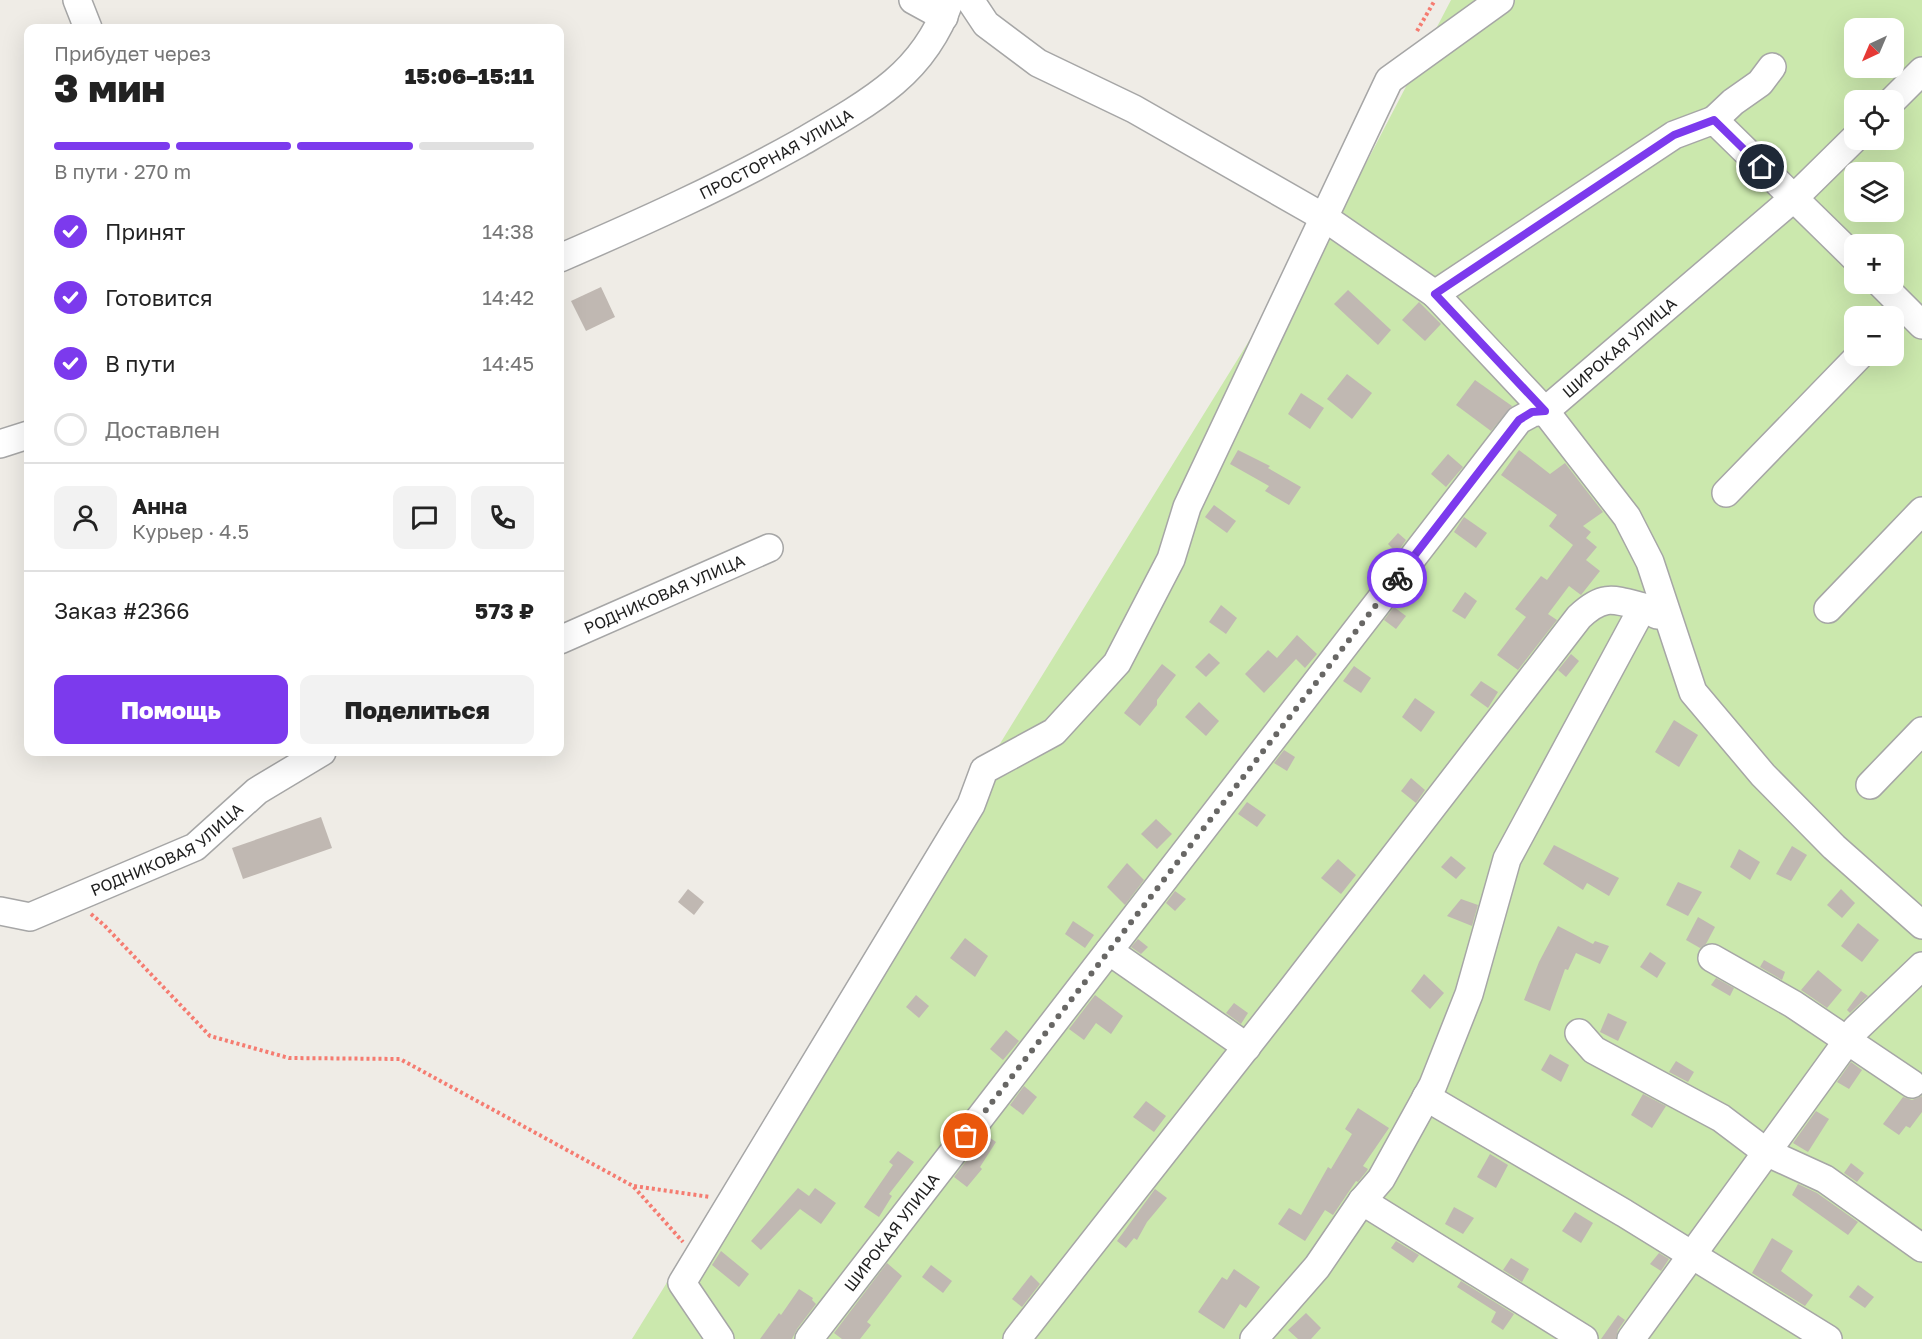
<!DOCTYPE html>
<html lang="ru">
<meta charset="utf-8">
<style>
:root{--surface:#fff;--page:#f2f2f2;--text:#222;--muted:#767676;--line:#e0e0e0;--accent:#7c3aed}
body{margin:0;font-family:"Golos Text",sans-serif;background:var(--page);color:var(--text);height:100vh;display:flex;flex-direction:column;font-size:22px;white-space:nowrap}
*{box-sizing:border-box;margin:0}
p{font-size:20px;color:var(--muted)}
.icon{flex:none;width:33px;height:33px;fill:none;stroke:currentColor;stroke-width:2;stroke-linecap:round;stroke-linejoin:round}
.map{position:relative;flex:1;overflow:hidden}
.details{position:absolute;left:24px;top:24px;width:540px;height:732px;display:flex;flex-direction:column;background:var(--surface);border-radius:12px;box-shadow:0 6px 24px #0002}
.details>*{flex:none}
.needle{width:39px;rotate:224deg}
.tools{position:absolute;left:1844px;top:18px;display:grid;gap:12px}
.tools a{display:grid;place-items:center;width:60px;height:60px;border-radius:12px;background:var(--surface);box-shadow:0 6px 24px #0002;font-size:30px}
.pin{position:absolute;display:grid;place-items:center;width:51px;height:51px;color:#fff;margin:-26px;border:3px solid #fff;border-radius:50%;box-shadow:0 2px 6px #0007}
.courier{position:absolute;display:grid;place-items:center;width:60px;height:60px;margin:-30px;border:4px solid #7c3aed;border-radius:50%;background:#fff;color:#222;box-shadow:0 2px 8px #0007}
.summary em{font-style:normal;font-weight:800}
.summary div{display:flex;flex-direction:column-reverse}
.summary{display:flex;align-items:center;justify-content:space-between;height:102px;padding:0 30px}
h1{font-size:39px;font-weight:800;line-height:45px}
.bar{display:grid;grid-template-columns:repeat(4,1fr);gap:9px 6px;align-content:center;height:72px;padding:0 30px}
.bar i{height:8px;border-radius:4px;background:var(--line)}
.bar .selected{background:var(--accent)}
.bar p{grid-column:span 4}
.line{display:flex;align-items:center;gap:15px;padding:0 30px;border-top:2px solid var(--line)}
.line div{flex:1}
.round{display:grid;place-items:center;flex:none;width:63px;height:63px;border-radius:12px;background:var(--page)}
ol{padding:0 30px;list-style:none}
li{display:flex;align-items:center;gap:18px;height:66px}
li p{margin-inline-start:auto}
li .icon{padding:6px;border-radius:50%;background:var(--accent);color:#fff;stroke-width:4}
li:last-child{color:var(--muted)}
li i{width:33px;height:33px;border:3px solid var(--line);border-radius:50%}
.action{display:flex;gap:12px;margin-top:auto;padding:12px 30px}
.action a{flex:1;height:69px;border-radius:12px;background:var(--accent);color:#fff;font-size:24px;font-weight:800;line-height:69px;text-align:center}
.action a+a{background:var(--page);color:var(--text)}
.map>svg:first-child{display:block}
.grass{fill:#cbe8ad;fill-rule:evenodd}
.building{fill:#c0b8b2}
.lines{fill:none;stroke-linecap:round;stroke-linejoin:round}
.minor-casing{stroke:#a6a6a6;stroke-width:30}
.path{stroke:#f57c71;stroke-width:4;stroke-dasharray:3 3;stroke-linecap:butt}
.minor{stroke:#fff;stroke-width:27}
.done{stroke:#686765;stroke-width:6;stroke-dasharray:0 10.8}
.route{stroke:#7c3aed;stroke-width:8}
.labels{text-anchor:middle;dominant-baseline:central;stroke-width:6;stroke-linejoin:round;paint-order:stroke}
.street-label{font-size:16px;fill:#1f1f1f;stroke:#fff}
</style>
<div class="map">
<svg width="1922" height="1339" viewBox="0 0 1922 1339">
<rect width="100%" height="100%" fill="#efece6"/>
<path class="grass" d="M 1451,0 L 1922,0 L 1922,1339 L 632,1339 L 1325,218 L 1330,221 L 1361,173 ZM 1854,28 L 1893,28 L 1893,68 L 1854,68 ZM 1854,100 L 1893,100 L 1893,140 L 1854,140 ZM 1854,172 L 1893,172 L 1893,212 L 1854,212 ZM 1854,244 L 1893,244 L 1893,284 L 1854,284 ZM 1854,316 L 1893,316 L 1893,356 L 1854,356 Z"/>
<g class="building">
<path d="M 601,287 L 615,317 L 586,331 L 571,301 Z"/>
<path d="M 1348,290 L 1391,330 L 1378,345 L 1334,304 Z"/>
<path d="M 1419,302 L 1441,324 L 1425,341 L 1402,320 Z"/>
<path d="M 1347,374 L 1372,393 L 1352,419 L 1327,399 Z"/>
<path d="M 1475,380 L 1512,406 L 1491,431 L 1456,405 Z"/>
<path d="M 1301,393 L 1324,408 L 1310,429 L 1288,414 Z"/>
<path d="M 1238,450 L 1270,466 L 1268,468 L 1301,487 L 1289,505 L 1265,491 L 1269,486 L 1230,464 Z"/>
<path d="M 1519,450 L 1550,474 L 1565,463 L 1603,512 L 1583,526 L 1591,532 L 1586,538 L 1597,547 L 1586,560 L 1600,571 L 1581,595 L 1569,586 L 1548,614 L 1557,620 L 1518,670 L 1497,655 L 1526,617 L 1515,609 L 1541,576 L 1547,580 L 1573,545 L 1549,526 L 1557,515 L 1501,475 Z"/>
<path d="M 1448,454 L 1463,467 L 1446,487 L 1431,474 Z"/>
<path d="M 1214,505 L 1236,521 L 1227,533 L 1205,517 Z"/>
<path d="M 1464,517 L 1487,533 L 1476,548 L 1454,532 Z"/>
<path d="M 1398,533 L 1406,540 L 1397,553 L 1388,544 Z"/>
<path d="M 1465,592 L 1477,601 L 1465,619 L 1452,611 Z"/>
<path d="M 1221,605 L 1237,618 L 1226,634 L 1209,622 Z"/>
<path d="M 1394,607 L 1406,616 L 1396,629 L 1384,620 Z"/>
<path d="M 1297,635 L 1317,654 L 1305,668 L 1296,659 L 1264,693 L 1245,674 L 1268,650 L 1277,658 Z"/>
<path d="M 1209,653 L 1220,663 L 1206,677 L 1195,667 Z"/>
<path d="M 1571,654 L 1579,661 L 1566,677 L 1558,670 Z"/>
<path d="M 1162,664 L 1176,675 L 1157,700 L 1157,705 L 1140,726 L 1124,713 Z"/>
<path d="M 1354,666 L 1371,678 L 1361,693 L 1343,681 Z"/>
<path d="M 1481,681 L 1498,692 L 1488,708 L 1470,695 Z"/>
<path d="M 1415,698 L 1435,712 L 1421,732 L 1402,717 Z"/>
<path d="M 1199,702 L 1219,721 L 1206,736 L 1185,717 Z"/>
<path d="M 1674,720 L 1698,735 L 1679,767 L 1655,752 Z"/>
<path d="M 1284,750 L 1295,757 L 1287,771 L 1274,763 Z"/>
<path d="M 1411,778 L 1425,790 L 1416,803 L 1401,791 Z"/>
<path d="M 1247,802 L 1266,815 L 1257,827 L 1238,814 Z"/>
<path d="M 321,817 L 332,848 L 243,879 L 232,848 Z"/>
<path d="M 1156,819 L 1172,834 L 1157,849 L 1141,834 Z"/>
<path d="M 1554,845 L 1619,878 L 1609,896 L 1587,883 L 1583,890 L 1543,864 Z"/>
<path d="M 1792,846 L 1807,855 L 1791,881 L 1776,874 Z"/>
<path d="M 1739,849 L 1760,862 L 1750,880 L 1730,867 Z"/>
<path d="M 1451,856 L 1466,868 L 1456,879 L 1441,867 Z"/>
<path d="M 1338,859 L 1356,875 L 1341,894 L 1321,878 Z"/>
<path d="M 1127,863 L 1144,880 L 1125,905 L 1107,887 Z"/>
<path d="M 1678,882 L 1702,892 L 1688,916 L 1666,905 Z"/>
<path d="M 688,889 L 704,902 L 694,915 L 678,902 Z"/>
<path d="M 1841,889 L 1855,903 L 1842,918 L 1827,905 Z"/>
<path d="M 1175,891 L 1186,899 L 1175,911 L 1166,903 Z"/>
<path d="M 1461,899 L 1478,905 L 1472,926 L 1447,916 Z"/>
<path d="M 1698,917 L 1715,927 L 1706,944 L 1700,948 L 1686,940 Z"/>
<path d="M 1073,921 L 1094,935 L 1085,948 L 1065,934 Z"/>
<path d="M 1858,923 L 1879,940 L 1862,962 L 1841,946 Z"/>
<path d="M 1558,926 L 1593,944 L 1595,941 L 1609,946 L 1600,964 L 1576,953 L 1568,970 L 1565,969 L 1550,1011 L 1524,1000 L 1539,962 Z"/>
<path d="M 965,938 L 988,956 L 975,977 L 950,958 Z"/>
<path d="M 1138,939 L 1148,947 L 1141,954 L 1131,947 Z"/>
<path d="M 1650,952 L 1666,963 L 1657,978 L 1640,967 Z"/>
<path d="M 1764,960 L 1785,972 L 1782,980 L 1760,967 Z"/>
<path d="M 1818,970 L 1842,990 L 1827,1008 L 1801,990 Z"/>
<path d="M 1424,974 L 1444,993 L 1430,1009 L 1411,991 Z"/>
<path d="M 1716,978 L 1734,988 L 1730,996 L 1711,985 Z"/>
<path d="M 1861,991 L 1868,996 L 1850,1013 L 1847,1010 Z"/>
<path d="M 916,995 L 929,1006 L 919,1018 L 906,1007 Z"/>
<path d="M 1095,995 L 1123,1016 L 1111,1034 L 1096,1023 L 1084,1040 L 1069,1029 Z"/>
<path d="M 1234,1003 L 1248,1013 L 1241,1024 L 1226,1013 Z"/>
<path d="M 1608,1013 L 1627,1022 L 1618,1041 L 1600,1032 Z"/>
<path d="M 1006,1030 L 1019,1041 L 1003,1060 L 990,1049 Z"/>
<path d="M 1550,1054 L 1569,1065 L 1561,1082 L 1541,1070 Z"/>
<path d="M 1676,1061 L 1694,1072 L 1688,1082 L 1669,1072 Z"/>
<path d="M 1851,1062 L 1862,1070 L 1849,1089 L 1837,1082 Z"/>
<path d="M 1024,1086 L 1037,1097 L 1023,1115 L 1010,1105 Z"/>
<path d="M 1643,1094 L 1666,1106 L 1652,1128 L 1631,1115 Z"/>
<path d="M 1922,1096 L 1922,1112 L 1910,1128 L 1906,1126 L 1899,1135 L 1883,1124 L 1903,1097 L 1912,1100 Z"/>
<path d="M 1146,1101 L 1166,1116 L 1154,1132 L 1133,1117 Z"/>
<path d="M 1358,1108 L 1389,1128 L 1363,1166 L 1368,1169 L 1366,1172 L 1358,1182 L 1356,1181 L 1333,1215 L 1325,1210 L 1305,1241 L 1278,1224 L 1289,1208 L 1301,1215 L 1328,1167 L 1331,1169 L 1352,1134 L 1345,1129 Z"/>
<path d="M 1816,1111 L 1829,1119 L 1808,1152 L 1793,1143 Z"/>
<path d="M 986,1135 L 996,1142 L 980,1167 L 982,1169 L 967,1187 L 954,1177 Z"/>
<path d="M 898,1151 L 914,1162 L 889,1194 L 892,1196 L 879,1217 L 864,1207 L 893,1165 L 889,1162 Z"/>
<path d="M 1490,1154 L 1508,1165 L 1496,1188 L 1477,1177 Z"/>
<path d="M 1851,1163 L 1864,1173 L 1857,1182 L 1844,1173 Z"/>
<path d="M 1798,1184 L 1817,1193 L 1858,1222 L 1848,1235 L 1792,1195 Z"/>
<path d="M 798,1188 L 809,1196 L 815,1188 L 836,1203 L 821,1224 L 800,1209 L 761,1250 L 751,1241 Z"/>
<path d="M 1155,1189 L 1167,1198 L 1147,1222 L 1137,1240 L 1134,1238 L 1126,1248 L 1117,1241 Z"/>
<path d="M 1454,1207 L 1474,1218 L 1463,1234 L 1445,1224 Z"/>
<path d="M 1575,1212 L 1593,1223 L 1581,1243 L 1562,1231 Z"/>
<path d="M 1772,1238 L 1793,1251 L 1781,1271 L 1813,1295 L 1805,1306 L 1752,1273 Z"/>
<path d="M 1396,1241 L 1419,1255 L 1413,1263 L 1391,1248 Z"/>
<path d="M 721,1251 L 749,1274 L 739,1287 L 712,1265 Z"/>
<path d="M 1659,1253 L 1669,1259 L 1661,1271 L 1650,1264 Z"/>
<path d="M 1511,1258 L 1529,1269 L 1522,1282 L 1503,1270 Z"/>
<path d="M 887,1263 L 902,1276 L 867,1322 L 871,1325 L 860,1339 L 842,1339 L 834,1333 Z"/>
<path d="M 931,1265 L 952,1281 L 943,1293 L 922,1277 Z"/>
<path d="M 1234,1269 L 1260,1287 L 1246,1308 L 1240,1304 L 1224,1329 L 1198,1312 L 1222,1277 L 1227,1280 Z"/>
<path d="M 1031,1275 L 1040,1284 L 1022,1307 L 1012,1299 Z"/>
<path d="M 1461,1281 L 1514,1314 L 1503,1330 L 1491,1322 L 1496,1312 L 1457,1287 Z"/>
<path d="M 1858,1285 L 1874,1297 L 1865,1308 L 1849,1297 Z"/>
<path d="M 799,1289 L 813,1298 L 812,1300 L 816,1304 L 797,1329 L 792,1339 L 760,1339 L 779,1313 L 781,1315 Z"/>
<path d="M 1306,1313 L 1321,1328 L 1311,1339 L 1298,1339 L 1288,1330 Z"/>
<path d="M 1618,1315 L 1625,1320 L 1618,1330 L 1616,1339 L 1601,1339 Z"/>
</g>
<g class="lines">
<defs>
<g id="minor">
<path d="M 77,0 L 88,28"/>
<path d="M 913,0 L 944,17"/>
<path d="M 970,0 L 986,24 L 1038,63 L 1134,109 L 1325,218 L 1435,294 L 1545,411 L 1627,517 L 1650,562 L 1693,692 L 1763,775 L 1834,847 L 1922,925"/>
<path d="M 1893,100 L 1922,71"/>
<path d="M 1714,120 L 1733,102 L 1760,83 L 1772,67"/>
<path id="s1" d="M 560,258 C 641,223 721,187 798,144 C 829,126 867,105 894,82 C 920,60 939,31 950,0"/>
<path d="M 1881,284 L 1922,325"/>
<path d="M 1435,294 L 1674,135 L 1714,120 L 1854,257"/>
<path d="M 0,444 L 28,435"/>
<path d="M 1726,493 L 1859,356"/>
<path d="M 1828,609 L 1922,511"/>
<path id="s2" d="M 560,640 L 769,548"/>
<path d="M 1870,785 L 1922,731"/>
<path id="s3" d="M 0,911 L 30,917 L 195,847 L 257,791 L 322,752"/>
<path d="M 1109,951 L 1247,1047"/>
<path d="M 1712,958 L 1793,1004 L 1912,1084"/>
<path d="M 1579,1033 L 1594,1050 L 1721,1118 L 1766,1152 L 1825,1179 L 1922,1248"/>
<path d="M 1426,1097 L 1624,1213 L 1828,1339"/>
<path d="M 1362,1201 L 1584,1339"/>
<path d="M 720,1339 L 682,1283 L 971,805 L 984,770 L 1054,732 L 1117,663 L 1171,559 L 1187,507 L 1389,80 L 1500,0"/>
<path id="s4" d="M 809,1339 L 1519,420 L 1532,413 L 1545,411 L 1795,197 L 1854,139"/>
<path d="M 1017,1339 L 1288,994 L 1579,617 C 1603,594 1613,599 1643,607"/>
<path d="M 1254,1339 L 1317,1267 L 1362,1201 L 1381,1179 L 1433,1085 L 1469,994 L 1507,859 L 1643,607 L 1657,615"/>
<path d="M 1631,1339 L 1856,1029 L 1922,966"/>
</g>
</defs>
<use href="#minor" class="minor-casing"/>
<g class="path">
<path d="M 1417,31 L 1435,0"/>
<path d="M 91,914 L 104,925 L 210,1036 L 289,1058 L 400,1059 L 633,1186 L 683,1242"/>
<path d="M 634,1186 L 710,1197"/>
</g>
<use href="#minor" class="minor"/>
</g>
<g class="lines">
<path class="done" d="M 966,1136 L 1397,578"/>
<path class="route" d="M 1397,578 L 1519,420 L 1532,412 L 1545,411 L 1435,294 L 1674,135 L 1714,120 L 1762,167"/>
</g>
<g class="labels">
<g class="street-label">
<text stroke="none"><textPath href="#s1" startOffset="240">ПРОСТОРНАЯ УЛИЦА</textPath></text>
<text stroke="none"><textPath href="#s4" startOffset="1287">ШИРОКАЯ УЛИЦА</textPath></text>
<text stroke="none"><textPath href="#s2" startOffset="114">РОДНИКОВАЯ УЛИЦА</textPath></text>
<text stroke="none"><textPath href="#s3" startOffset="184">РОДНИКОВАЯ УЛИЦА</textPath></text>
<text stroke="none"><textPath href="#s4" startOffset="135">ШИРОКАЯ УЛИЦА</textPath></text>
</g>
</g>
</svg>
<div class="tools">
<a><svg class="needle" viewBox="-14 -14 28 28"><path d="M0-13l5 13h-10z" fill="#e53935"/><path d="M0 13l5-13h-10z" fill="#767676"/></svg></a>
<a><svg class="icon" aria-label="locate" viewBox="0 0 24 24"><circle cx="12" cy="12" r="6"/><path d="M12 2v4M12 18v4M2 12h4M18 12h4"/></svg></a>
<a><svg class="icon" aria-label="layers" viewBox="0 0 24 24"><path d="M12 4l9 5-9 5-9-5zM3 14l9 5 9-5"/></svg></a>
<a>+</a>
<a>−</a>
</div>
<div class="pin" style="left:966px;top:1136px;background:#ea580c"><svg class="icon" aria-label="bag" viewBox="0 0 24 24"><path d="M5 8h14l-1 12H6zM9 8a3 3 0 0 1 6 0"/></svg></div>
<div class="pin" style="left:1762px;top:167px;background:#1f2937"><svg class="icon" aria-label="home" viewBox="0 0 24 24"><path d="M3 11l9-7 9 7M6 9v11h12V9"/></svg></div>
<div class="courier" style="left:1397px;top:578px"><svg class="icon" aria-label="bike" viewBox="0 0 24 24"><circle cx="6" cy="16" r="4"/><circle cx="18" cy="16" r="4"/><path d="M6 16l4-8h5l3 8M10 8l3 8H6M13 5h3"/></svg></div>
<section class="details">
<div class="summary"><div><h1>3 мин</h1><p>Прибудет через</p></div><em>15:06–15:11</em></div>
<div class="bar"><i class="selected"></i><i class="selected"></i><i class="selected"></i><i></i><p>В пути · 270 m</p></div>
<ol>
<li><svg class="icon" aria-label="check" viewBox="0 0 24 24"><path d="M5 12l5 5 9-10"/></svg>Принят<p>14:38</p></li>
<li><svg class="icon" aria-label="check" viewBox="0 0 24 24"><path d="M5 12l5 5 9-10"/></svg>Готовится<p>14:42</p></li>
<li><svg class="icon" aria-label="check" viewBox="0 0 24 24"><path d="M5 12l5 5 9-10"/></svg>В пути<p>14:45</p></li>
<li><i></i>Доставлен</li>
</ol>
<div class="line" style="height:108px"><a class="round"><svg class="icon" aria-label="person" viewBox="0 0 24 24"><circle cx="12" cy="8" r="4"/><path d="M4 21q1-7 8-7t8 7"/></svg></a><div><b>Анна</b><p>Курьер · 4.5</p></div><a class="round"><svg class="icon" aria-label="chat" viewBox="0 0 24 24"><path d="M4 5h16v11H9l-5 4z"/></svg></a><a class="round"><svg class="icon" aria-label="phone" viewBox="0 0 24 24"><path d="M5 4h4l2 5-3 2q2 4 5 5l2-3 5 2v4C11 20 4 13 5 4z"/></svg></a></div>
<div class="line" style="height:78px"><div>Заказ #2366</div><b>573 ₽</b></div>
<div class="action"><a>Помощь</a><a>Поделиться</a></div>
</section>
</div>
